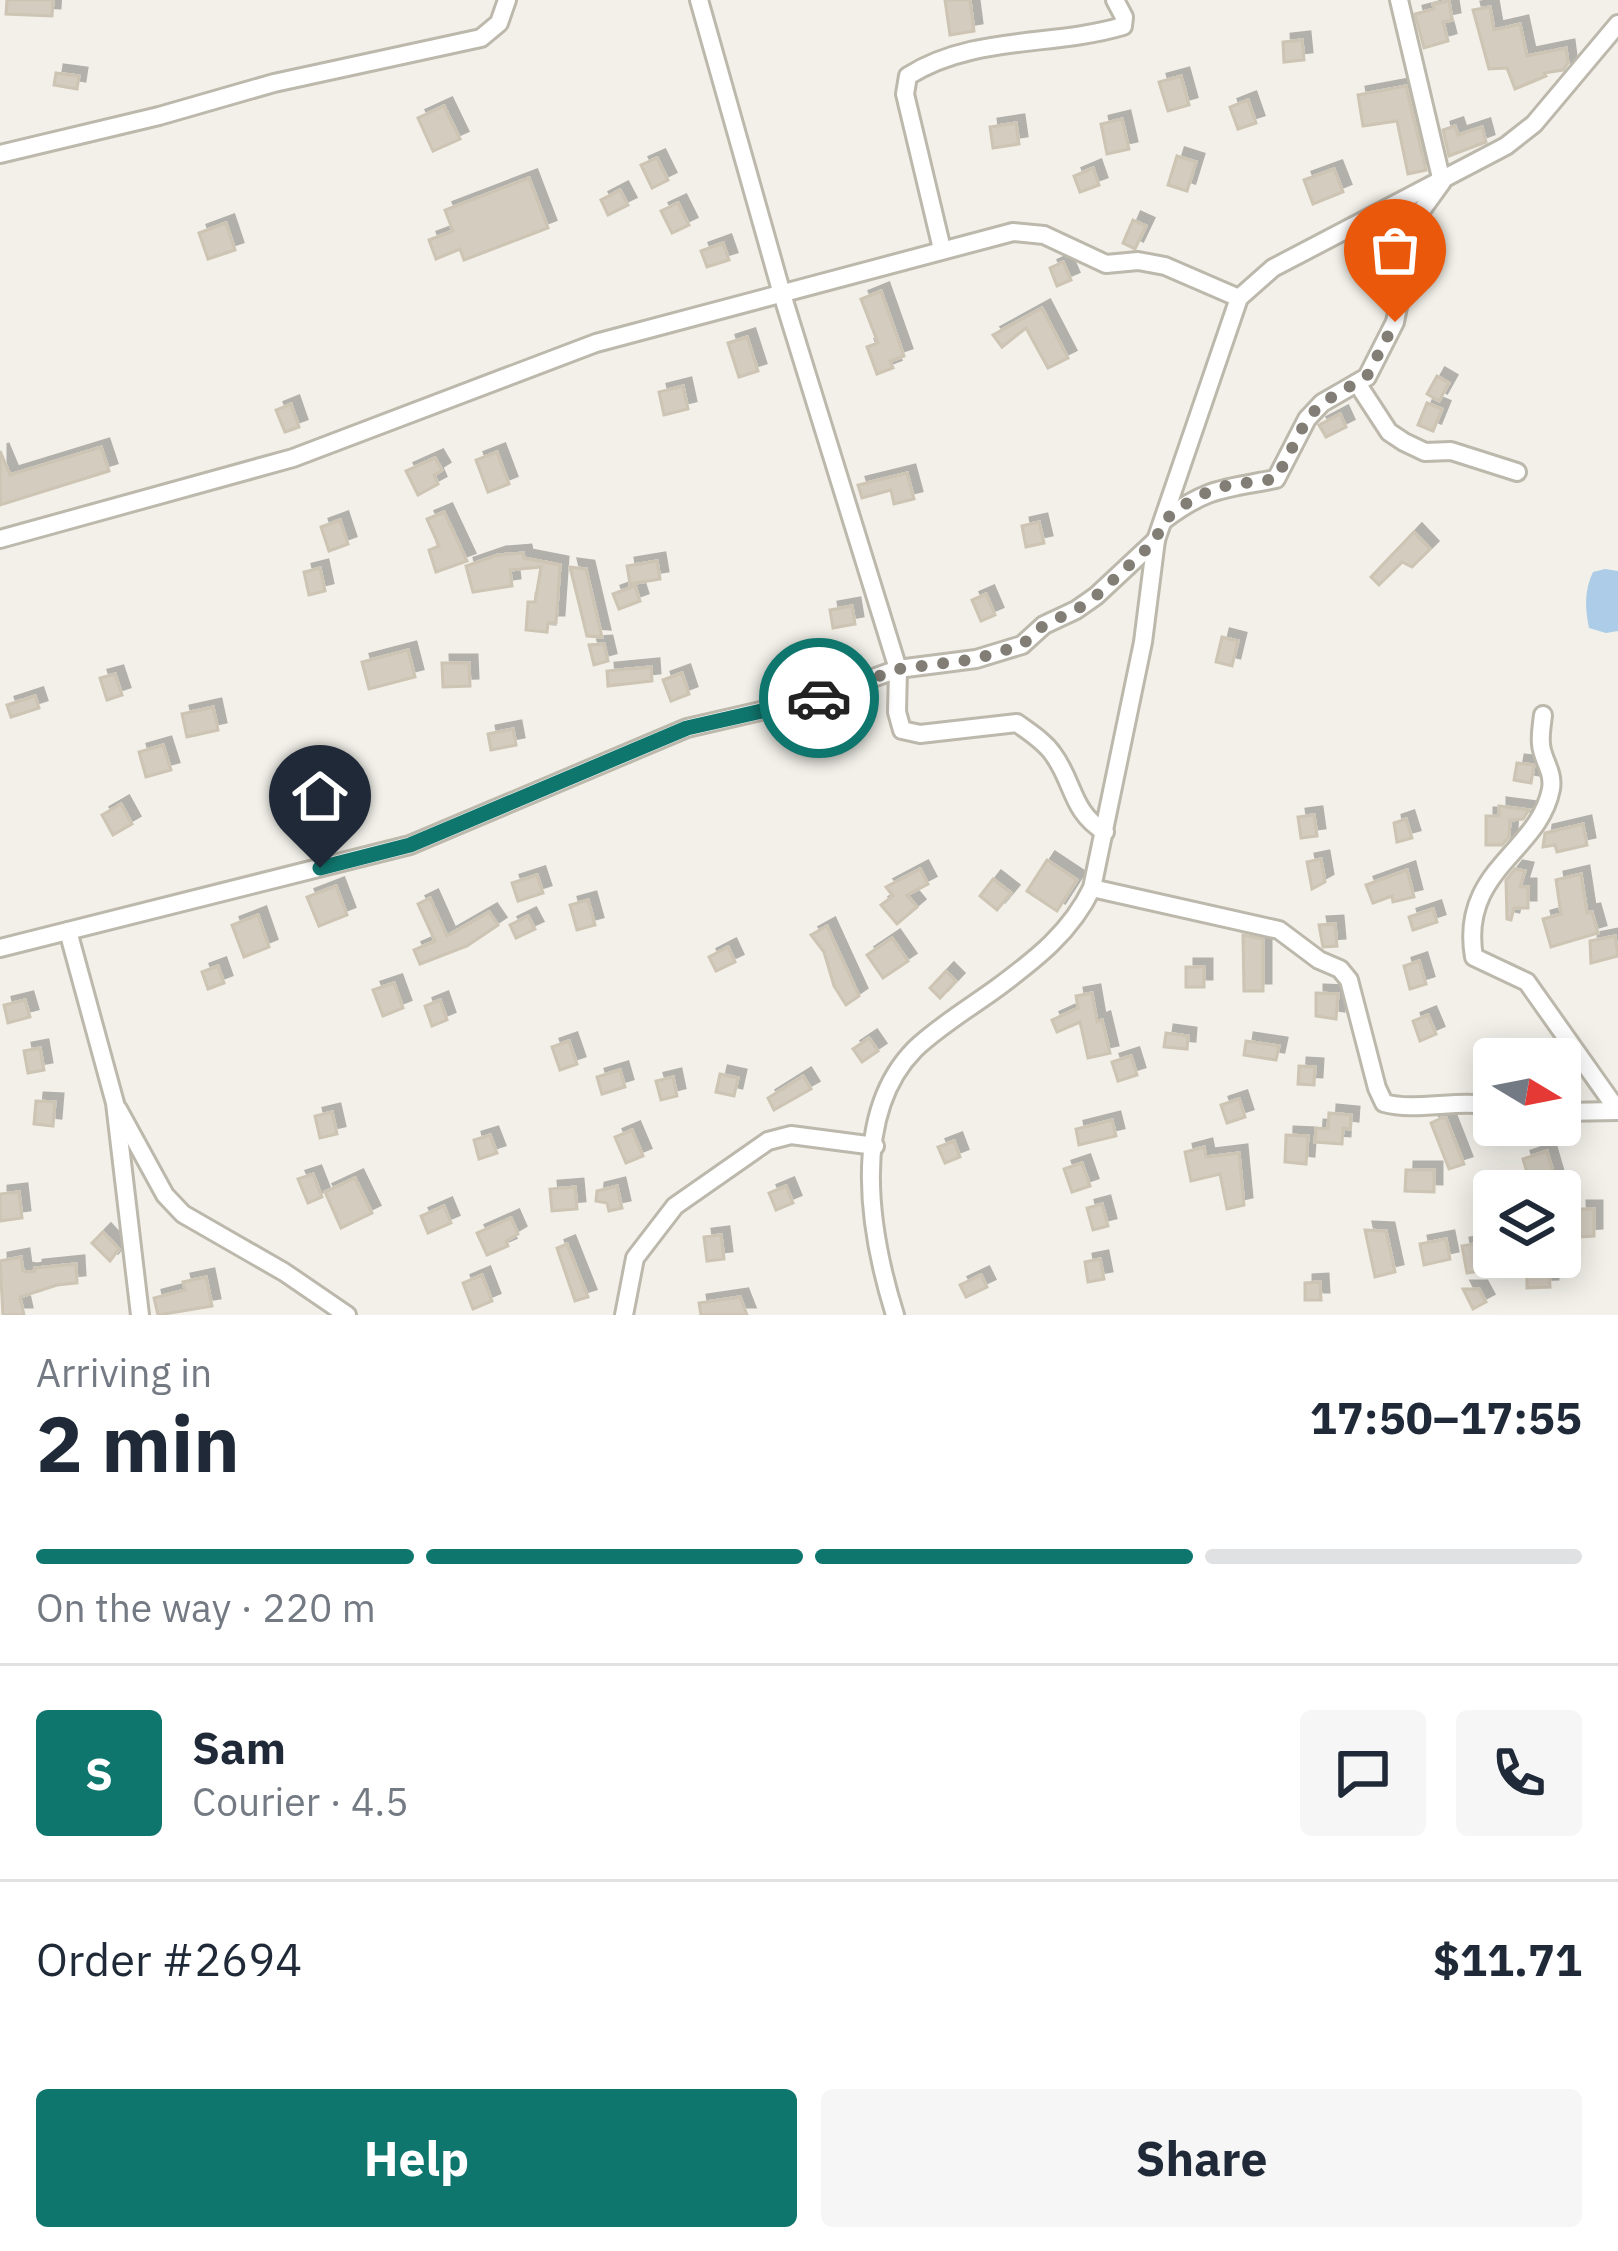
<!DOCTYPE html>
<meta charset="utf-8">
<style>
:root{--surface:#fff;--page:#f6f6f7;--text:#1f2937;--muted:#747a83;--line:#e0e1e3;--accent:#0f766e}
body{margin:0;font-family:"IBM Plex Sans",sans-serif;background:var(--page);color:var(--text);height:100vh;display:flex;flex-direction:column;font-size:45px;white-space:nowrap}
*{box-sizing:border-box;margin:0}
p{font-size:39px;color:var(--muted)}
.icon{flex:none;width:66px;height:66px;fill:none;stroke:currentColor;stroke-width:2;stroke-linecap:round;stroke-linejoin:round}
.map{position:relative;height:1315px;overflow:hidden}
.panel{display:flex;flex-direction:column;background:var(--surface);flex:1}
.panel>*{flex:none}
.needle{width:78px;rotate:100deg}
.buttons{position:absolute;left:1473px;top:1038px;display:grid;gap:24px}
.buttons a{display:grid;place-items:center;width:108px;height:108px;border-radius:12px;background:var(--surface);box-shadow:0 6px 30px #0003;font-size:60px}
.pin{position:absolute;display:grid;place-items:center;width:102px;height:102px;color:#fff;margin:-123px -51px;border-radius:50% 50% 50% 0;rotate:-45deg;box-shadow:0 0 12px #0007}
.pin .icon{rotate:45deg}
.courier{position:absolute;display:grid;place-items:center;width:120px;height:120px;margin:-60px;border:9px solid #0f766e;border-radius:50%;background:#fff;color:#222;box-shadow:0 3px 15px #0007}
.head em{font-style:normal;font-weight:700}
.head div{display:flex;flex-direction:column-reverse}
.head{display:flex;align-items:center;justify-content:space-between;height:204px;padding:0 36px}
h1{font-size:78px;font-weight:700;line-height:90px}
.bar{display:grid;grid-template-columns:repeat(4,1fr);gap:18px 12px;align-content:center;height:144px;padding:0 36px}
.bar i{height:15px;border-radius:9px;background:var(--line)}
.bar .on{background:var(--accent)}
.bar p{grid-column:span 4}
.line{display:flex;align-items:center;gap:30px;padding:0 36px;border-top:3px solid var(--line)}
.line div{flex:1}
.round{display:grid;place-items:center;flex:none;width:126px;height:126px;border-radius:12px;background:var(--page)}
.primary-button{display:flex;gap:24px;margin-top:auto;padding:24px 36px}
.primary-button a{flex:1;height:138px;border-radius:12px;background:var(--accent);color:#fff;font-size:48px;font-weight:700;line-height:138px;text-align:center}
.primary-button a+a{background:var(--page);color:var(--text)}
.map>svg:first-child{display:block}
.water{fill:#accce8}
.building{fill:#d3ccbf;stroke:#cdc4b3;stroke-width:3;filter:url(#shadow)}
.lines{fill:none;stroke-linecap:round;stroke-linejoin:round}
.minor-casing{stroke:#bdb8ac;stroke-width:22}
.minor{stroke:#fff;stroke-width:16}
.done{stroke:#827e76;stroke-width:12;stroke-dasharray:0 21.6}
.route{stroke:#0f766e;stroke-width:15}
</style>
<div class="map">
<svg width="1618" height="1315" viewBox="0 0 1618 1315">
<defs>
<filter id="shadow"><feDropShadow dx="8" dy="-8" stdDeviation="0" flood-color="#0004"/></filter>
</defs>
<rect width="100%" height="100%" fill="#f2f0e9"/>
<path class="water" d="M 1605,569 L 1618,571 L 1618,631 L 1606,633 L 1589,628 C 1585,608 1584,591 1593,572 Z"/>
<g class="building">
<path d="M 7,0 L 53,0 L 52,16 L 6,14 Z"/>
<path d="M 945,0 L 970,0 L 974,31 L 950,35 Z"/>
<path d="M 1449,1 L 1452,20 L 1443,22 L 1448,41 L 1424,48 L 1415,14 L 1434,9 L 1433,4 Z"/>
<path d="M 1490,7 L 1494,30 L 1520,24 L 1527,56 L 1566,48 L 1568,63 L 1563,70 L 1544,73 L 1546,76 L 1515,89 L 1507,68 L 1489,69 L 1473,10 Z"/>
<path d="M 1302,40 L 1304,60 L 1284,62 L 1283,42 Z"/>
<path d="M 56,73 L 79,76 L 77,89 L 54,85 Z"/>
<path d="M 1181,76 L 1189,105 L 1168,111 L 1159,82 Z"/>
<path d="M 1406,86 L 1426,170 L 1408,174 L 1397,121 L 1363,126 L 1358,95 Z"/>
<path d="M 1248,100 L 1256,123 L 1238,129 L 1230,107 Z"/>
<path d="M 444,106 L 460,139 L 433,151 L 418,118 Z"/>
<path d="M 1122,119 L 1129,149 L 1107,154 L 1101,124 Z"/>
<path d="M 1016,123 L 1019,144 L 993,148 L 990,127 Z"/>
<path d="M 1455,126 L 1458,135 L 1482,127 L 1486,142 L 1449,156 L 1443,130 Z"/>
<path d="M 1177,156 L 1196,162 L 1187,191 L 1168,185 Z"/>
<path d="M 657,158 L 668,180 L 652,188 L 641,165 Z"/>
<path d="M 1093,168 L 1099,185 L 1080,192 L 1074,176 Z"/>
<path d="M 1334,169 L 1343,192 L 1313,204 L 1304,180 Z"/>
<path d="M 529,178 L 548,228 L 464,260 L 460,249 L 436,259 L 429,240 L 453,231 L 445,210 Z"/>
<path d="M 620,190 L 628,205 L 608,215 L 601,200 Z"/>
<path d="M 678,203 L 689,225 L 672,233 L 661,211 Z"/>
<path d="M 1133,220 L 1146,226 L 1135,249 L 1123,243 Z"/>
<path d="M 226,223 L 235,250 L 208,259 L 199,233 Z"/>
<path d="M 723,243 L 729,260 L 707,267 L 701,251 Z"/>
<path d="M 1063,262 L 1071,280 L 1057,286 L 1050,268 Z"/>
<path d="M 881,291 L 904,356 L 890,361 L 893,368 L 877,374 L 867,347 L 878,343 L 861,299 Z"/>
<path d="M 1042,308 L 1068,358 L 1048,368 L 1026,328 L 1002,347 L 993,335 Z"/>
<path d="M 747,337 L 758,371 L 739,377 L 728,343 Z"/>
<path d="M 1437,376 L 1449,383 L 1439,401 L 1427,394 Z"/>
<path d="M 683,386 L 688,409 L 664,415 L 659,392 Z"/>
<path d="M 1427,403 L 1442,409 L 1433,431 L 1418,425 Z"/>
<path d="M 291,404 L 299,427 L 285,432 L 276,410 Z"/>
<path d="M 1340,414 L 1346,427 L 1326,437 L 1319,425 Z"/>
<path d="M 101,447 L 109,471 L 0,505 L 0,451 L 10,475 Z"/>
<path d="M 497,452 L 509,484 L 488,492 L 476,460 Z"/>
<path d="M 435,458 L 442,470 L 434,475 L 438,484 L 418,495 L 406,471 Z"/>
<path d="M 907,473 L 914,499 L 894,504 L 891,490 L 862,498 L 858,485 Z"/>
<path d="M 444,512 L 467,561 L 436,572 L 429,550 L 439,546 L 427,519 Z"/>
<path d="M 340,520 L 348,544 L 329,551 L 321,527 Z"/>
<path d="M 1039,522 L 1044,543 L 1026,547 L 1022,526 Z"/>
<path d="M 1414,532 L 1430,549 L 1412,567 L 1402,562 L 1379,585 L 1371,577 Z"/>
<path d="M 523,553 L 524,558 L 560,565 L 556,623 L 548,623 L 547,632 L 526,630 L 528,602 L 535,602 L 541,567 L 510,570 L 512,586 L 473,592 L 466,566 L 498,555 Z"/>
<path d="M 657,561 L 660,579 L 630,584 L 627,566 Z"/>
<path d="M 570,567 L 586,569 L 602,637 L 587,636 Z"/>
<path d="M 320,568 L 325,591 L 309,595 L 304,572 Z"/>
<path d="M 635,586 L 640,601 L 619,609 L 613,594 Z"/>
<path d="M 986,594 L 995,615 L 981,621 L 972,600 Z"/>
<path d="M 852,606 L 855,624 L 833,628 L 830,610 Z"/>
<path d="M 1222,637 L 1238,641 L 1232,666 L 1216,662 Z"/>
<path d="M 604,644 L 608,661 L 594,665 L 589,645 Z"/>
<path d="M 408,650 L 415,677 L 369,689 L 362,662 Z"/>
<path d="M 442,663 L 469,663 L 470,686 L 443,687 Z"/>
<path d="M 651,667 L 652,681 L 608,686 L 607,671 Z"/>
<path d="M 682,673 L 689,694 L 671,701 L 663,680 Z"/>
<path d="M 115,674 L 122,695 L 107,700 L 100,678 Z"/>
<path d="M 35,696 L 39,708 L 11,717 L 7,705 Z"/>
<path d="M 213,707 L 218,730 L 187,737 L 182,714 Z"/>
<path d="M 513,729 L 516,745 L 491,750 L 488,734 Z"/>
<path d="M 163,745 L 171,770 L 146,777 L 139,752 Z"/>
<path d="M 1517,763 L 1534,765 L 1531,783 L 1514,780 Z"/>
<path d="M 121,804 L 132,824 L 113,835 L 102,815 Z"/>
<path d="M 1499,806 L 1529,810 L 1523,819 L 1510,820 L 1509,837 L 1502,845 L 1486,845 L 1486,816 L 1499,816 Z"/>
<path d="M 1314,815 L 1317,836 L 1301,838 L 1298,817 Z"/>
<path d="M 1406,819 L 1412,838 L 1397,842 L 1394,823 Z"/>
<path d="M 1583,824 L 1587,845 L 1557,852 L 1555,845 L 1543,847 L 1545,833 Z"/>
<path d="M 1321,859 L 1325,882 L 1312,889 L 1307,862 Z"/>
<path d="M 1047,860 L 1077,880 L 1057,911 L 1027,891 Z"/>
<path d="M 920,869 L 928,884 L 907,895 L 917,907 L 897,924 L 881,905 L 893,896 L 886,887 Z"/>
<path d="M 1515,869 L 1525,871 L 1520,887 L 1528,887 L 1528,908 L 1514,908 L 1511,920 L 1507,919 L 1506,880 Z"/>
<path d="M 1407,870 L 1414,897 L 1393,902 L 1392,896 L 1373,903 L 1366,885 Z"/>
<path d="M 1581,874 L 1587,913 L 1592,912 L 1598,933 L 1551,947 L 1543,919 L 1561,914 L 1556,880 Z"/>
<path d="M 537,875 L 543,893 L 518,901 L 512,883 Z"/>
<path d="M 993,879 L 1011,893 L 997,910 L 980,896 Z"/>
<path d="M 336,886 L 347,915 L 319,926 L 307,897 Z"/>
<path d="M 430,898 L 447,936 L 489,912 L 498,925 L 467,946 L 420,964 L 414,950 L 435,941 L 418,904 Z"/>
<path d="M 588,900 L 595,925 L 577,930 L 570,905 Z"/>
<path d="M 1433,909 L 1437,922 L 1413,930 L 1409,917 Z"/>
<path d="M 258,915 L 269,947 L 244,957 L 232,925 Z"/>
<path d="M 528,916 L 535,929 L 516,938 L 510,925 Z"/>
<path d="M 1335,924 L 1337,946 L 1323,947 L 1319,925 Z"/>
<path d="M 827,926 L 859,996 L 846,1005 L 834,986 L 824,952 L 811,935 Z"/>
<path d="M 1243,935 L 1263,939 L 1263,991 L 1244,991 Z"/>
<path d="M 1615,936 L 1618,956 L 1591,963 L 1590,941 Z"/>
<path d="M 892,938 L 908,961 L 883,978 L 867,955 Z"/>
<path d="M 728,947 L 735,962 L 716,971 L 709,957 Z"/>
<path d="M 1419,961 L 1426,984 L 1410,989 L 1404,966 Z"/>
<path d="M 218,966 L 224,983 L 208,989 L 202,972 Z"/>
<rect x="1186" y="967" width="18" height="20"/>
<path d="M 946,971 L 956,981 L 940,998 L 930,988 Z"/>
<path d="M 394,983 L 403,1008 L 383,1016 L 373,990 Z"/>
<path d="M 1092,993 L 1097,1022 L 1102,1020 L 1110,1053 L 1088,1058 L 1080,1022 L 1057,1032 L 1052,1020 L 1078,1008 L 1076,996 Z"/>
<path d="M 1316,993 L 1338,994 L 1336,1019 L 1316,1016 Z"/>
<path d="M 25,1000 L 30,1017 L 8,1023 L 4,1005 Z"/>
<path d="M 440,1000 L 447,1020 L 432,1026 L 425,1006 Z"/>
<path d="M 1428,1015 L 1436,1034 L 1420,1041 L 1413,1021 Z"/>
<path d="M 1166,1033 L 1188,1036 L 1187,1049 L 1164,1047 Z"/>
<path d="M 869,1038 L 878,1051 L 862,1062 L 853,1049 Z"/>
<path d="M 569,1041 L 577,1064 L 560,1070 L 552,1047 Z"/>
<path d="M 1246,1041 L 1279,1046 L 1276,1060 L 1244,1055 Z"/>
<path d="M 40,1048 L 44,1070 L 28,1073 L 24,1051 Z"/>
<path d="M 1131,1056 L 1137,1075 L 1118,1081 L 1112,1062 Z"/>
<path d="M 1299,1066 L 1315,1067 L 1314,1085 L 1298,1084 Z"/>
<path d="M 620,1070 L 625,1087 L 602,1094 L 597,1077 Z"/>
<path d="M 720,1074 L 738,1078 L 734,1096 L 716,1092 Z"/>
<path d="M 803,1076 L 811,1089 L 774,1110 L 768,1098 Z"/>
<path d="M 673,1077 L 677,1096 L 661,1100 L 656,1081 Z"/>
<path d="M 1239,1099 L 1245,1117 L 1227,1123 L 1221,1105 Z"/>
<path d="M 36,1101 L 55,1102 L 53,1126 L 34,1124 Z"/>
<path d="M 332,1112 L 337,1134 L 320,1138 L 315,1116 Z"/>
<path d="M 1329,1113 L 1351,1115 L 1350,1129 L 1343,1128 L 1342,1144 L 1315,1142 L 1316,1128 L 1328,1129 Z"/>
<path d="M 1442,1118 L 1446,1118 L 1464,1164 L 1449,1169 L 1431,1123 Z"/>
<path d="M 1112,1120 L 1116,1136 L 1079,1145 L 1076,1129 Z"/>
<path d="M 632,1130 L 643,1156 L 626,1163 L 615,1137 Z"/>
<path d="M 490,1135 L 497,1153 L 479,1159 L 474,1140 Z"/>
<path d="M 1286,1135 L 1308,1136 L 1306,1164 L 1285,1162 Z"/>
<path d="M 954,1141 L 960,1157 L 945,1163 L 938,1147 Z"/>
<path d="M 1204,1147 L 1206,1157 L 1239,1153 L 1244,1205 L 1227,1209 L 1220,1174 L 1191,1181 L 1185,1152 Z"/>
<path d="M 1547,1151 L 1556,1182 L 1532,1189 L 1523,1159 Z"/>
<path d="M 1082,1163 L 1090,1186 L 1072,1192 L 1064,1169 Z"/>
<path d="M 1406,1170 L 1434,1170 L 1434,1192 L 1405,1191 Z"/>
<path d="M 313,1174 L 322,1197 L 308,1203 L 298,1179 Z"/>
<path d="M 355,1178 L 372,1213 L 341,1228 L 325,1192 Z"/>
<path d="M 617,1186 L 622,1208 L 609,1211 L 607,1203 L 596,1201 L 597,1191 Z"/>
<path d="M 786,1186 L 793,1203 L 776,1210 L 769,1193 Z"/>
<path d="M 575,1187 L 577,1209 L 552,1211 L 550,1189 Z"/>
<path d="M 19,1192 L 22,1218 L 0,1221 L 0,1194 Z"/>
<path d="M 1102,1204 L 1108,1226 L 1093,1230 L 1087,1208 Z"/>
<path d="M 444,1206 L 451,1223 L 428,1233 L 421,1216 Z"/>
<path d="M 1579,1209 L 1594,1209 L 1594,1236 L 1580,1237 Z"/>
<path d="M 511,1218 L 518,1234 L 506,1241 L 508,1246 L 487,1255 L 477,1233 Z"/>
<path d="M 1365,1230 L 1386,1231 L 1395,1272 L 1375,1277 Z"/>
<path d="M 103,1232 L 119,1249 L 110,1261 L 92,1243 Z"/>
<path d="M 721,1235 L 724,1259 L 707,1261 L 704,1237 Z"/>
<path d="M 1446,1239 L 1450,1259 L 1424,1265 L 1420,1244 Z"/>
<path d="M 1481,1243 L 1483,1257 L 1522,1258 L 1492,1269 L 1467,1273 L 1462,1246 Z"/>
<path d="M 567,1244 L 588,1297 L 575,1301 L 557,1248 Z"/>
<path d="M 21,1257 L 23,1271 L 29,1272 L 35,1271 L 35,1268 L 76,1264 L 77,1283 L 57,1285 L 20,1297 L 24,1315 L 3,1315 L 0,1261 Z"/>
<path d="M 1100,1259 L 1104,1279 L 1088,1282 L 1085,1262 Z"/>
<path d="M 1527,1268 L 1549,1268 L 1550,1287 L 1527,1288 Z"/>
<path d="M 482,1275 L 492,1301 L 473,1309 L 463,1283 Z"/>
<path d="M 981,1275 L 987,1287 L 966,1297 L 960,1285 Z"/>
<path d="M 206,1277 L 212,1306 L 158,1315 L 154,1298 L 185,1290 L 183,1282 Z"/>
<path d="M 1320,1282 L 1321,1300 L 1305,1300 L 1305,1283 Z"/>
<path d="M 1463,1289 L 1479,1289 L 1486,1302 L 1473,1309 Z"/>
<path d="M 740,1297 L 747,1315 L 701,1315 L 699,1303 Z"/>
</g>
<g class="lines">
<defs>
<g id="minor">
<path d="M 699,0 L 782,294 L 898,669 L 897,712 L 902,730 L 920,734 L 1017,723 C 1029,732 1044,741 1053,754 C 1074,782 1071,812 1105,832"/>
<path d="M 0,154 L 159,116 L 274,83 L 481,38 L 499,23 L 507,0"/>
<path d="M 942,249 L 905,94 L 908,76 C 973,35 1052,47 1123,26 L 1124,17 L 1115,0"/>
<path d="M 1357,383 L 1389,432 L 1404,442 L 1425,452 L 1451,451 L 1517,472"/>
<path d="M 1164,520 C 1208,487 1224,489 1276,479 L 1307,419 L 1322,403 L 1367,377 L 1395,322 L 1403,282 L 1403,250 L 1413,222 L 1442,182 L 1399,0"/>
<path d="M 0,539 L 293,458 L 596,343 L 1013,232 L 1044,235 L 1106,264 L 1138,261 L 1165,266 L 1239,298"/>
<path d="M 1543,715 C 1542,724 1540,735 1541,744 C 1542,760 1554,771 1551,789 C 1539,852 1459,870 1474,957 L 1527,982 L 1618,1111"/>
<path d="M 1092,888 L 1279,930 L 1319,960 L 1340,969 L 1349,980 L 1377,1088 L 1384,1103 C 1416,1112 1457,1099 1494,1106"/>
<path d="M 68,931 L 115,1103 L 140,1315"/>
<path d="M 0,948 L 410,845 L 687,728 L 817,698 L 898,669 L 976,659 L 1022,645 L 1044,625 L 1076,610 L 1096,596 L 1156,540"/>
<path d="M 118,1109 L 165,1195 L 183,1214 L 284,1272 L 347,1315"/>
<path d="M 1560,1112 L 1618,1111"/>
<path d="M 624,1315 L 635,1258 L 675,1206 L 768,1141 L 791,1135 L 875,1146"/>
<path d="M 895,1315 C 870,1235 849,1116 915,1049 C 939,1026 971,1007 997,988 C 1036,959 1071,932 1092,888 L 1143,642 L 1156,540 L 1239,298 L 1273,268 L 1506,146 L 1534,124 L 1618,24"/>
</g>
</defs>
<use href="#minor" class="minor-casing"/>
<use href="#minor" class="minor"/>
</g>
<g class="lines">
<path class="done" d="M 819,698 L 898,669 L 976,659 L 1022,645 L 1044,625 L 1076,610 L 1096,596 L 1156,540 L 1162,522 L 1195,497 L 1228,485 L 1276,479 L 1307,419 L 1322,403 L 1367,376 L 1395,322"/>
<path class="route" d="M 320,868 L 410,845 L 687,728 L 819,698"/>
</g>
</svg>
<div class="buttons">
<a><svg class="needle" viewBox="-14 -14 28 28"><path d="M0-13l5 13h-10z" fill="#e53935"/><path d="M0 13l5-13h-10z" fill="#747a83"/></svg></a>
<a><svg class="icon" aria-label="layers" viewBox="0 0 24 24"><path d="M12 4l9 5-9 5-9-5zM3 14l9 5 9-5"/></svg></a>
</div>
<div class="pin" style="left:1395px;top:322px;background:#ea580c"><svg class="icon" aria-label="bag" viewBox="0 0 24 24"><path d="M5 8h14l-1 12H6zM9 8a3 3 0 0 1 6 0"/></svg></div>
<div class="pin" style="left:320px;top:868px;background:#1f2937"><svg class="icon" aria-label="home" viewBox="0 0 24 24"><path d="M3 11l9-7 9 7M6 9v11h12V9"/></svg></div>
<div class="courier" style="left:819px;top:698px"><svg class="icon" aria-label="car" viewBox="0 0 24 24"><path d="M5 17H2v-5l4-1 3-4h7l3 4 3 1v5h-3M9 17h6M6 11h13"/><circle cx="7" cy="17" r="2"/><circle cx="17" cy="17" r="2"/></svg></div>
</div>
<section class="panel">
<div class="head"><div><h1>2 min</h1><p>Arriving in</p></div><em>17:50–17:55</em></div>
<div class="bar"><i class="on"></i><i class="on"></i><i class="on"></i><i></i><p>On the way · 220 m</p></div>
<div class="line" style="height:216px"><b class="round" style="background:var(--accent);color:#fff">S</b><div><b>Sam</b><p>Courier · 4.5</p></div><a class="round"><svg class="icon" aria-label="chat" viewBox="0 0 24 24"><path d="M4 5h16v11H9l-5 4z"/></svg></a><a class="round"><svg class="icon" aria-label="phone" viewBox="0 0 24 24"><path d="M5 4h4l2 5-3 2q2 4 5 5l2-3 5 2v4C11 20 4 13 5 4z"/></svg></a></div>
<div class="line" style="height:156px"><div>Order #2694</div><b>$11.71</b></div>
<div class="primary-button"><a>Help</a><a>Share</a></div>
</section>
